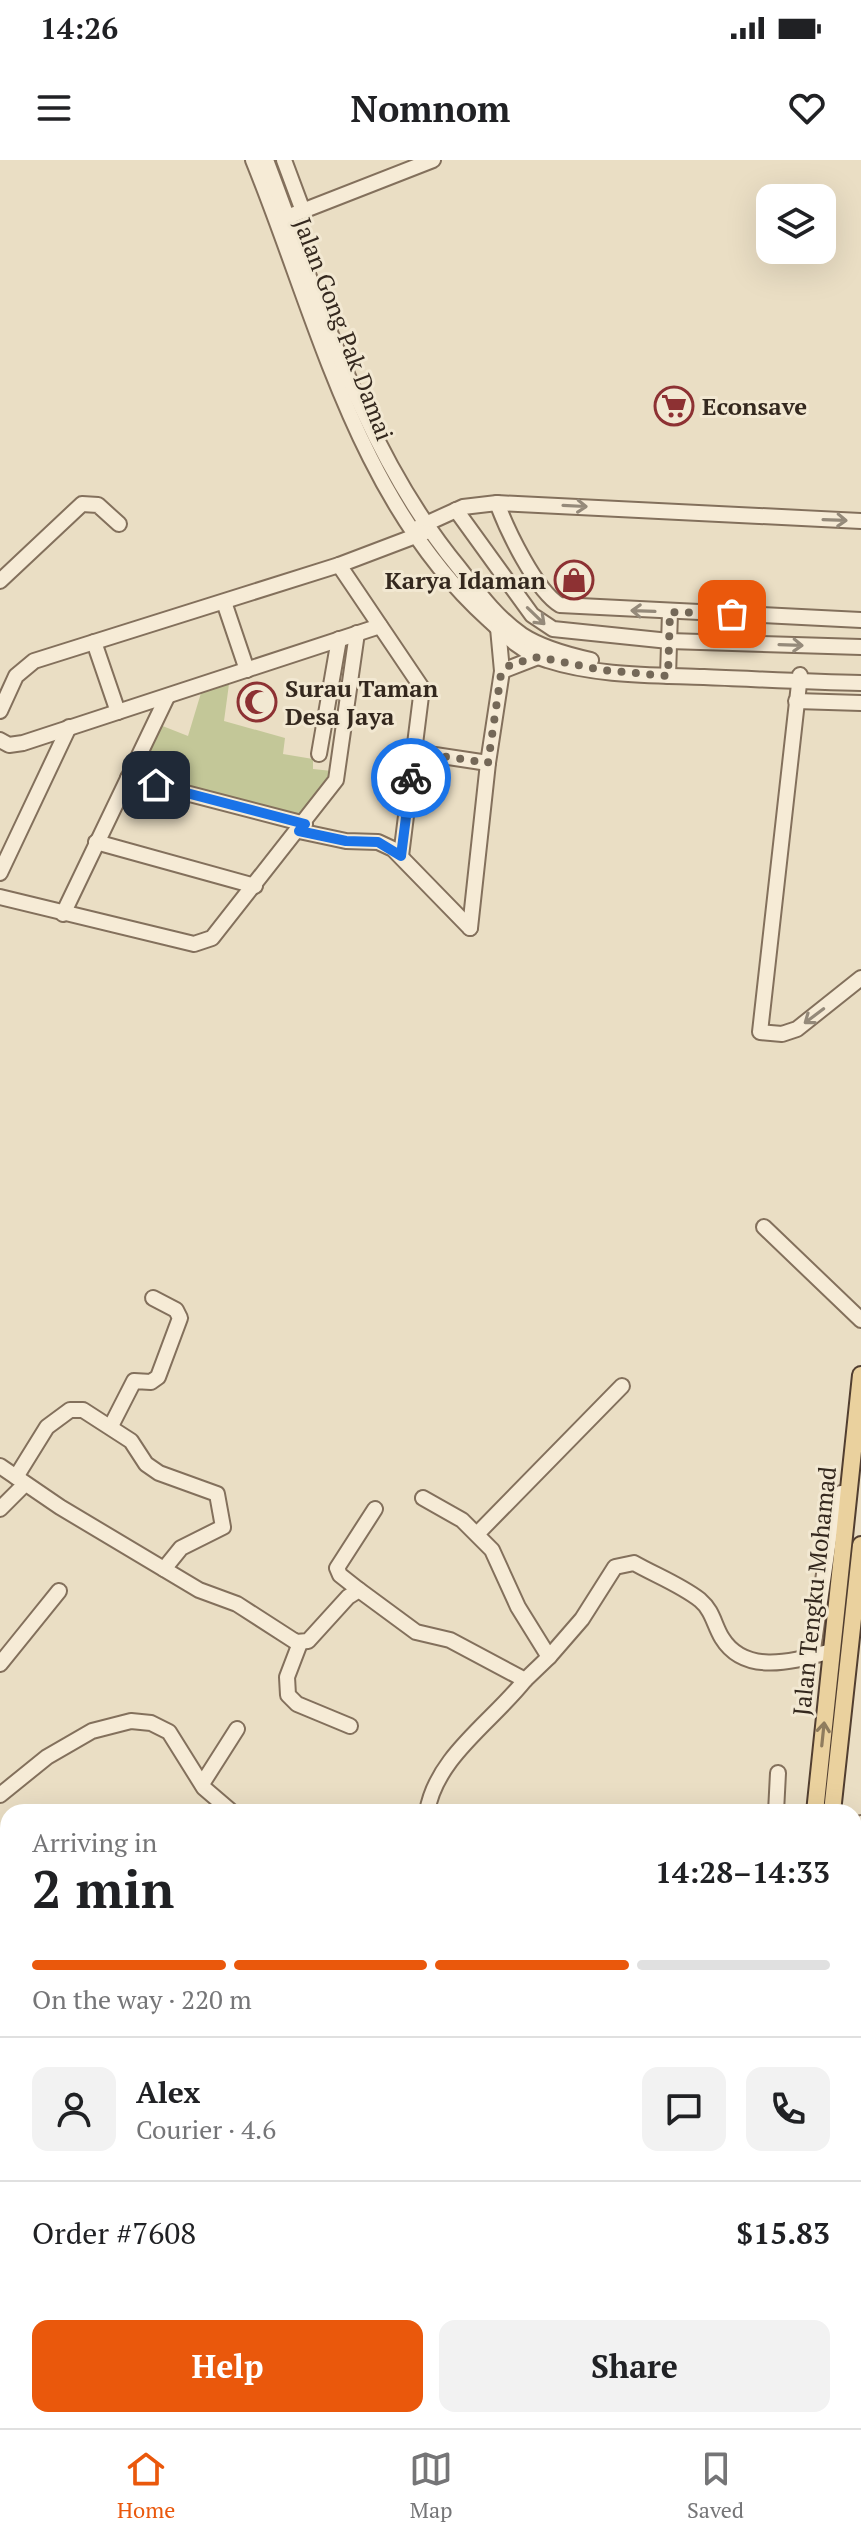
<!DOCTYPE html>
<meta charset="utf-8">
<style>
:root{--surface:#fff;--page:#f2f2f2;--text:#202124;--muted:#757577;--line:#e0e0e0;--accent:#ea580c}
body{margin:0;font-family:"PT Serif",serif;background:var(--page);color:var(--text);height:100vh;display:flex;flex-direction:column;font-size:30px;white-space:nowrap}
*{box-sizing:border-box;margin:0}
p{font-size:26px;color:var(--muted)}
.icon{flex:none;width:44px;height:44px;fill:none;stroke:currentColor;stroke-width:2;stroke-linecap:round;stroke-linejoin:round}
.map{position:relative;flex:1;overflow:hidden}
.side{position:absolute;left:0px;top:1644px;width:862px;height:624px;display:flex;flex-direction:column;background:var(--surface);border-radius:24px 24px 0 0;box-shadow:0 8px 32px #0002}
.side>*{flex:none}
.buttons{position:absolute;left:756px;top:24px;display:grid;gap:16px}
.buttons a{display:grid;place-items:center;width:80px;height:80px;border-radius:16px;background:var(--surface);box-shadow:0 8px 32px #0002;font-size:40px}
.pin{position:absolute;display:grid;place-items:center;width:68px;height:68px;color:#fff;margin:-34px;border-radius:16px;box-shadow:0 4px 12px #0006}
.courier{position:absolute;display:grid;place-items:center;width:80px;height:80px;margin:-40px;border:6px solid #1a73e8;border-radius:50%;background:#fff;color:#222;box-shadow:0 2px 10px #0007}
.head em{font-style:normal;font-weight:700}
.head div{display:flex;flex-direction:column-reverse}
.head{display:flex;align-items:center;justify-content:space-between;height:136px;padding:0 32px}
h1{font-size:52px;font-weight:700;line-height:60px}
.bar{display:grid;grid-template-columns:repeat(4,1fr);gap:12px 8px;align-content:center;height:96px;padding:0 32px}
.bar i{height:10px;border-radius:6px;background:var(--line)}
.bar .on{background:var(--accent)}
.bar p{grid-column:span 4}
.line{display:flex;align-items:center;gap:20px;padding:0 32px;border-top:2px solid var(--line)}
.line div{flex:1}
.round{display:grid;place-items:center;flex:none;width:84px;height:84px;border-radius:16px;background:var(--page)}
.primary-button{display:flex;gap:16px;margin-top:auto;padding:16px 32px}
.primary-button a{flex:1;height:92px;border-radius:16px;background:var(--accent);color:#fff;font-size:32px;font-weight:700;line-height:92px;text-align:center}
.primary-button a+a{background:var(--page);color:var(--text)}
.status{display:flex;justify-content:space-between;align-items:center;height:56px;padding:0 40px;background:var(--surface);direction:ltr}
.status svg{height:22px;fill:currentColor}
header{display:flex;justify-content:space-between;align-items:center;height:104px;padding:0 32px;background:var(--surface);font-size:36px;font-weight:700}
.tabs{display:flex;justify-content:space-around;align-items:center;height:112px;border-top:2px solid var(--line);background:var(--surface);font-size:22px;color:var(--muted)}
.tabs a{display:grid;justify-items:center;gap:4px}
.tabs .on{color:var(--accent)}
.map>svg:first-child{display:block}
.green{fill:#c3c798}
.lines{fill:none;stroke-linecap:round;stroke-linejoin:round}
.minor-casing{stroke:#83705c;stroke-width:18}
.major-casing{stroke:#513e30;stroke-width:20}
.highway-casing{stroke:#513e30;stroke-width:24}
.minor{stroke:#f6ebd6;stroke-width:14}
.major{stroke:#ead19e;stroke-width:16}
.highway{stroke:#d39c5b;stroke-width:20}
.oneway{stroke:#958a7a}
.oneway2{stroke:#8f7c5e}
.done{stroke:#746858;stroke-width:8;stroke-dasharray:0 14.4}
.route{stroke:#1a73e8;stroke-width:10}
.labels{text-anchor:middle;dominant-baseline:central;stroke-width:6;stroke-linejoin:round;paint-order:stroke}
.street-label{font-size:24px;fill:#34281e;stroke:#f2e8d2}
.poi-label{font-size:24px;font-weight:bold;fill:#34281e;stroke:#f2e8d2;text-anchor:start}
</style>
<div class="status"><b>14:26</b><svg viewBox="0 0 49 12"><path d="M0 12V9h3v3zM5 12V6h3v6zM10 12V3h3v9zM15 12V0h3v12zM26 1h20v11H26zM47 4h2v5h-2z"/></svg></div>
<header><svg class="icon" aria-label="menu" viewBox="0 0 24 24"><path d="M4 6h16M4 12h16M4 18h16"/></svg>Nomnom<svg class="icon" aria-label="heart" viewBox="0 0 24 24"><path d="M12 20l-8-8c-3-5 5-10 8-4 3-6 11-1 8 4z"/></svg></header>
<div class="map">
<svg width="861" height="2268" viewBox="0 0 861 2268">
<rect width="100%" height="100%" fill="#eadec4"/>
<path class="green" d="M 229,524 L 224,561 L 285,578 L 283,594 L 313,599 L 313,609 L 332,611 L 332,618 L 301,659 L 134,616 L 160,565 L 188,576 L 201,533 Z"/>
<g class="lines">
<defs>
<g id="minor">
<path d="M 253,0 C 317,157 357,341 488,459 C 506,476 523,493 547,500 C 596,516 653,515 704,517 C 756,519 808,522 861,523"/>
<path d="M 266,0 C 320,141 362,291 460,409 C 478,432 497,458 522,475 C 542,488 568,495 591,500"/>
<path d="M 284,0 L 303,51"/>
<path d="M 282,59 L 433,0"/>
<path d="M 497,343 C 507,370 536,431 560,445 L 861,460"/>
<path d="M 456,350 L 532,455 L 553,469 L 669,481 L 861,487"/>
<path d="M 419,367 L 463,347 L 497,343 L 861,361"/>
<path d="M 339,405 L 422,528 L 401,696"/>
<path d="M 0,421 L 82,344 L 98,345 L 119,364"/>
<path d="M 224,442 L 247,510"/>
<path d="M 94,482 L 118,552"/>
<path d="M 502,511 L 538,497"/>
<path d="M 800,515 L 760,872 L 782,874 L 797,869 L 861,818"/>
<path d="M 668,516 L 670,452"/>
<path d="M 796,541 L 861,543"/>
<path d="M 0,551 L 16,516 L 34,501 L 339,405 L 426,372"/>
<path d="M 0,580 L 9,585 L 23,583 L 380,466"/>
<path d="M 415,592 L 488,603"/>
<path d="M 319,594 L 339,479"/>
<path d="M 128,618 L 305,664"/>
<path d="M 299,671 L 346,681 L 378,682 L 393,689 L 470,768"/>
<path d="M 96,682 L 255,726"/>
<path d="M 0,713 L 69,567"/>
<path d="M 0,737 L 194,784 L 212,778 L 336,620 L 357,473"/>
<path d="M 63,754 L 167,537"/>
<path d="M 470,768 L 488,603 L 502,511 L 498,468"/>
<path d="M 764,1067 L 861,1160"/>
<path d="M 111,1266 L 134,1221 L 151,1222 L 158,1217 L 180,1158 L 176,1150 L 153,1138"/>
<path d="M 0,1306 L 60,1347 L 199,1430 L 237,1444 L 296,1482 L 308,1481 L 348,1437 L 359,1430 L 416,1472 L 450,1480 L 525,1520 L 549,1497 L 518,1447 L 492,1390 L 462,1360 L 423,1338"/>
<path d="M 16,1317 L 47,1267 L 70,1250 L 83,1250 L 131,1281 L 146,1304 L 159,1313 L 217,1334 L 223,1367 L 181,1388 L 164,1409"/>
<path d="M 0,1349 L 25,1324"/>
<path d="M 478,1373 L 622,1226"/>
<path d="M 359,1430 L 340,1415 L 337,1408 L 375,1349"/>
<path d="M 300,1483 L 287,1517 L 288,1535 L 297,1544 L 350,1566"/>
<path d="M 812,1496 L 835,1339 L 841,1333 L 849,1334"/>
<path d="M 549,1497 L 582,1459 L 615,1407 L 634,1403 C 655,1415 681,1425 700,1440 C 713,1451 714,1465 722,1478 C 746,1517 797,1500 832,1491"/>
<path d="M 0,1504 L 59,1431"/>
<path d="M 202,1624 L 237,1569"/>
<path d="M 0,1635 L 47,1597 L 92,1571 L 131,1561 L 151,1563 L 169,1572 L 204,1628 L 232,1652"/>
<path d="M 427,1652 C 436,1597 492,1562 525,1520"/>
<path d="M 776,1652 L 778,1613"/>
<path d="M 854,1726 L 861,1663"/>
<path d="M 0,1727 L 8,1741"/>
<path d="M 854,1907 L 861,1909"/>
<path d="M 0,1974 L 8,1979"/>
<path d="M 854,1996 L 861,1997"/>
<path d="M 0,2067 L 8,2054"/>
<path d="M 401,2260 L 415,2268"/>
<path d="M 193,2268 L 202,2260"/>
<path d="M 752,2268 L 754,2260"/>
</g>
<g id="major">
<path d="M 815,1652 L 861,1215"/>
<path d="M 832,1652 L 861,1385"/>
<path d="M 854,1704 L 854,1707"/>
</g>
<g id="highway">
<path d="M 0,1744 L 8,1758"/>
<path d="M 0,1781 L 8,1794"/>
<path d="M 854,2209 L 861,2209"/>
<path d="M 854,2225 L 861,2225"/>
<path d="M 767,2263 L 768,2260"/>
</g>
</defs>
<use href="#minor" class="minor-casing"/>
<use href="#major" class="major-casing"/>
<use href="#highway" class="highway-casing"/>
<use href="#minor" class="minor"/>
<use href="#major" class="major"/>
<use href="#highway" class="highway"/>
</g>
<defs><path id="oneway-shaft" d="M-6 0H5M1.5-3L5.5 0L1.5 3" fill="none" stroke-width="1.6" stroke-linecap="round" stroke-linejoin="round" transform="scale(2)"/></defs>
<g class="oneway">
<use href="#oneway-shaft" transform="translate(575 346) rotate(3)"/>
<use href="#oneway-shaft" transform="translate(835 360) rotate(2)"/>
<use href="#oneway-shaft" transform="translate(643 451) rotate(-178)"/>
<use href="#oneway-shaft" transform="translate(536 456) rotate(44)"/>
<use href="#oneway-shaft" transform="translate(791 485) rotate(2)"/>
<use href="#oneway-shaft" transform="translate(814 856) rotate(143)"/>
</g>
<use class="oneway2" href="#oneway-shaft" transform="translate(823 1574) rotate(-84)"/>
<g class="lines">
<path class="done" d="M 411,618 L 415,592 L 488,603 L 501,514 L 510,505 L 538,497 L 602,510 L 668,516 L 670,452 L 732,454"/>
<path class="route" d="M 156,625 L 305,664 L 299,671 L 346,681 L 378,682 L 401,696 L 411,618"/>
</g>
<defs>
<symbol id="supermarket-ring" viewBox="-11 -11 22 22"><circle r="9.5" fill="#f2e8d2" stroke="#8d3133" stroke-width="1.5"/><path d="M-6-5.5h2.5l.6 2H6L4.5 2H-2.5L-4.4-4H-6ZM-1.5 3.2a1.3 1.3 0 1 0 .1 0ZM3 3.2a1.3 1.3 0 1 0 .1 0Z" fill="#8d3133"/></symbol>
<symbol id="shop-ring" viewBox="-11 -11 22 22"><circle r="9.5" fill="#f2e8d2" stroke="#8d3133" stroke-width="1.5"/><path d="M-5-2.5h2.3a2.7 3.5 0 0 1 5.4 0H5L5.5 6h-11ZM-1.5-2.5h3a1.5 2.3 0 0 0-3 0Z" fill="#8d3133"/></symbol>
<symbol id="mosque-ring" viewBox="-11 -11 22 22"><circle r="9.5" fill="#f2e8d2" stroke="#8d3133" stroke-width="1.5"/><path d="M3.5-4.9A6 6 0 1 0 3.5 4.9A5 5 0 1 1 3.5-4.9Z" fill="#8d3133"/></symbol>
</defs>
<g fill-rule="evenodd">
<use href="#supermarket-ring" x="652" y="224" width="44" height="44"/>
<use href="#shop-ring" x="552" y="398" width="44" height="44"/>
<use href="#mosque-ring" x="235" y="520" width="44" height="44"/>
</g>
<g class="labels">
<g class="street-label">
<text transform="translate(344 169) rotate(69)">Jalan Gong Pak Damai</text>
<text transform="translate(814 1431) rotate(-84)">Jalan Tengku Mohamad</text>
</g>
<g class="poi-label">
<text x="702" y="246">Econsave</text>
<text x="546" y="420" text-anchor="end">Karya Idaman</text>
<text x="285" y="528">Surau Taman<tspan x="285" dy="28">Desa Jaya</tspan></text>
</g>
</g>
</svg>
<div class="buttons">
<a><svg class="icon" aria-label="layers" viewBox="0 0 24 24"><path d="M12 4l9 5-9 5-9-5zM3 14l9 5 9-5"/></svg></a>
</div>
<div class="pin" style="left:732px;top:454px;background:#ea580c"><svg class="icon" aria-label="bag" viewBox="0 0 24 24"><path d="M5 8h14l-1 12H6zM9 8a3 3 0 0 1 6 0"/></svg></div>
<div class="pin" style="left:156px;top:625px;background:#1f2937"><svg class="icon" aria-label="home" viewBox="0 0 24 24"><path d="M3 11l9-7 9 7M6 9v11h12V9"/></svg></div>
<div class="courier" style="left:411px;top:618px"><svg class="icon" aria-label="bike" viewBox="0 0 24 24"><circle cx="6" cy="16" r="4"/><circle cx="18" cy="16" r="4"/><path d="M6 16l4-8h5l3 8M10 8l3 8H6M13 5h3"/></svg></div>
<section class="side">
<div class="head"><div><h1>2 min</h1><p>Arriving in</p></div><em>14:28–14:33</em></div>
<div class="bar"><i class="on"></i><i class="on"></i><i class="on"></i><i></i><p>On the way · 220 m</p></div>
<div class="line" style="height:144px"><a class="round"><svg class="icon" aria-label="person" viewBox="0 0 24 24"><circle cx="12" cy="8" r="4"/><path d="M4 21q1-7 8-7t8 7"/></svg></a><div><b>Alex</b><p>Courier · 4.6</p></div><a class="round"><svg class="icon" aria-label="chat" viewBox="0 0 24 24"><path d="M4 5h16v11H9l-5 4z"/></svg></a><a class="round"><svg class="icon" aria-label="phone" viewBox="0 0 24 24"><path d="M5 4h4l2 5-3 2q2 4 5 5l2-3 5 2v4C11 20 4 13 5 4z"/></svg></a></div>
<div class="line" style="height:104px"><div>Order #7608</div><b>$15.83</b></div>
<div class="primary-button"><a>Help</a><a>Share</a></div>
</section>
</div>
<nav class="tabs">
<a class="on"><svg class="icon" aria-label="home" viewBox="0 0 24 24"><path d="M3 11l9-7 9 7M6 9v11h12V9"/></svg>Home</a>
<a><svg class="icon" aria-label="map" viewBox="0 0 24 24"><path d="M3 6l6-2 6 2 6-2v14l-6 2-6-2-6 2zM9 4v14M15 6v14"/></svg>Map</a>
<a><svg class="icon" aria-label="saved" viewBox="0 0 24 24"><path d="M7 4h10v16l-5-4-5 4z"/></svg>Saved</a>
</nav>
